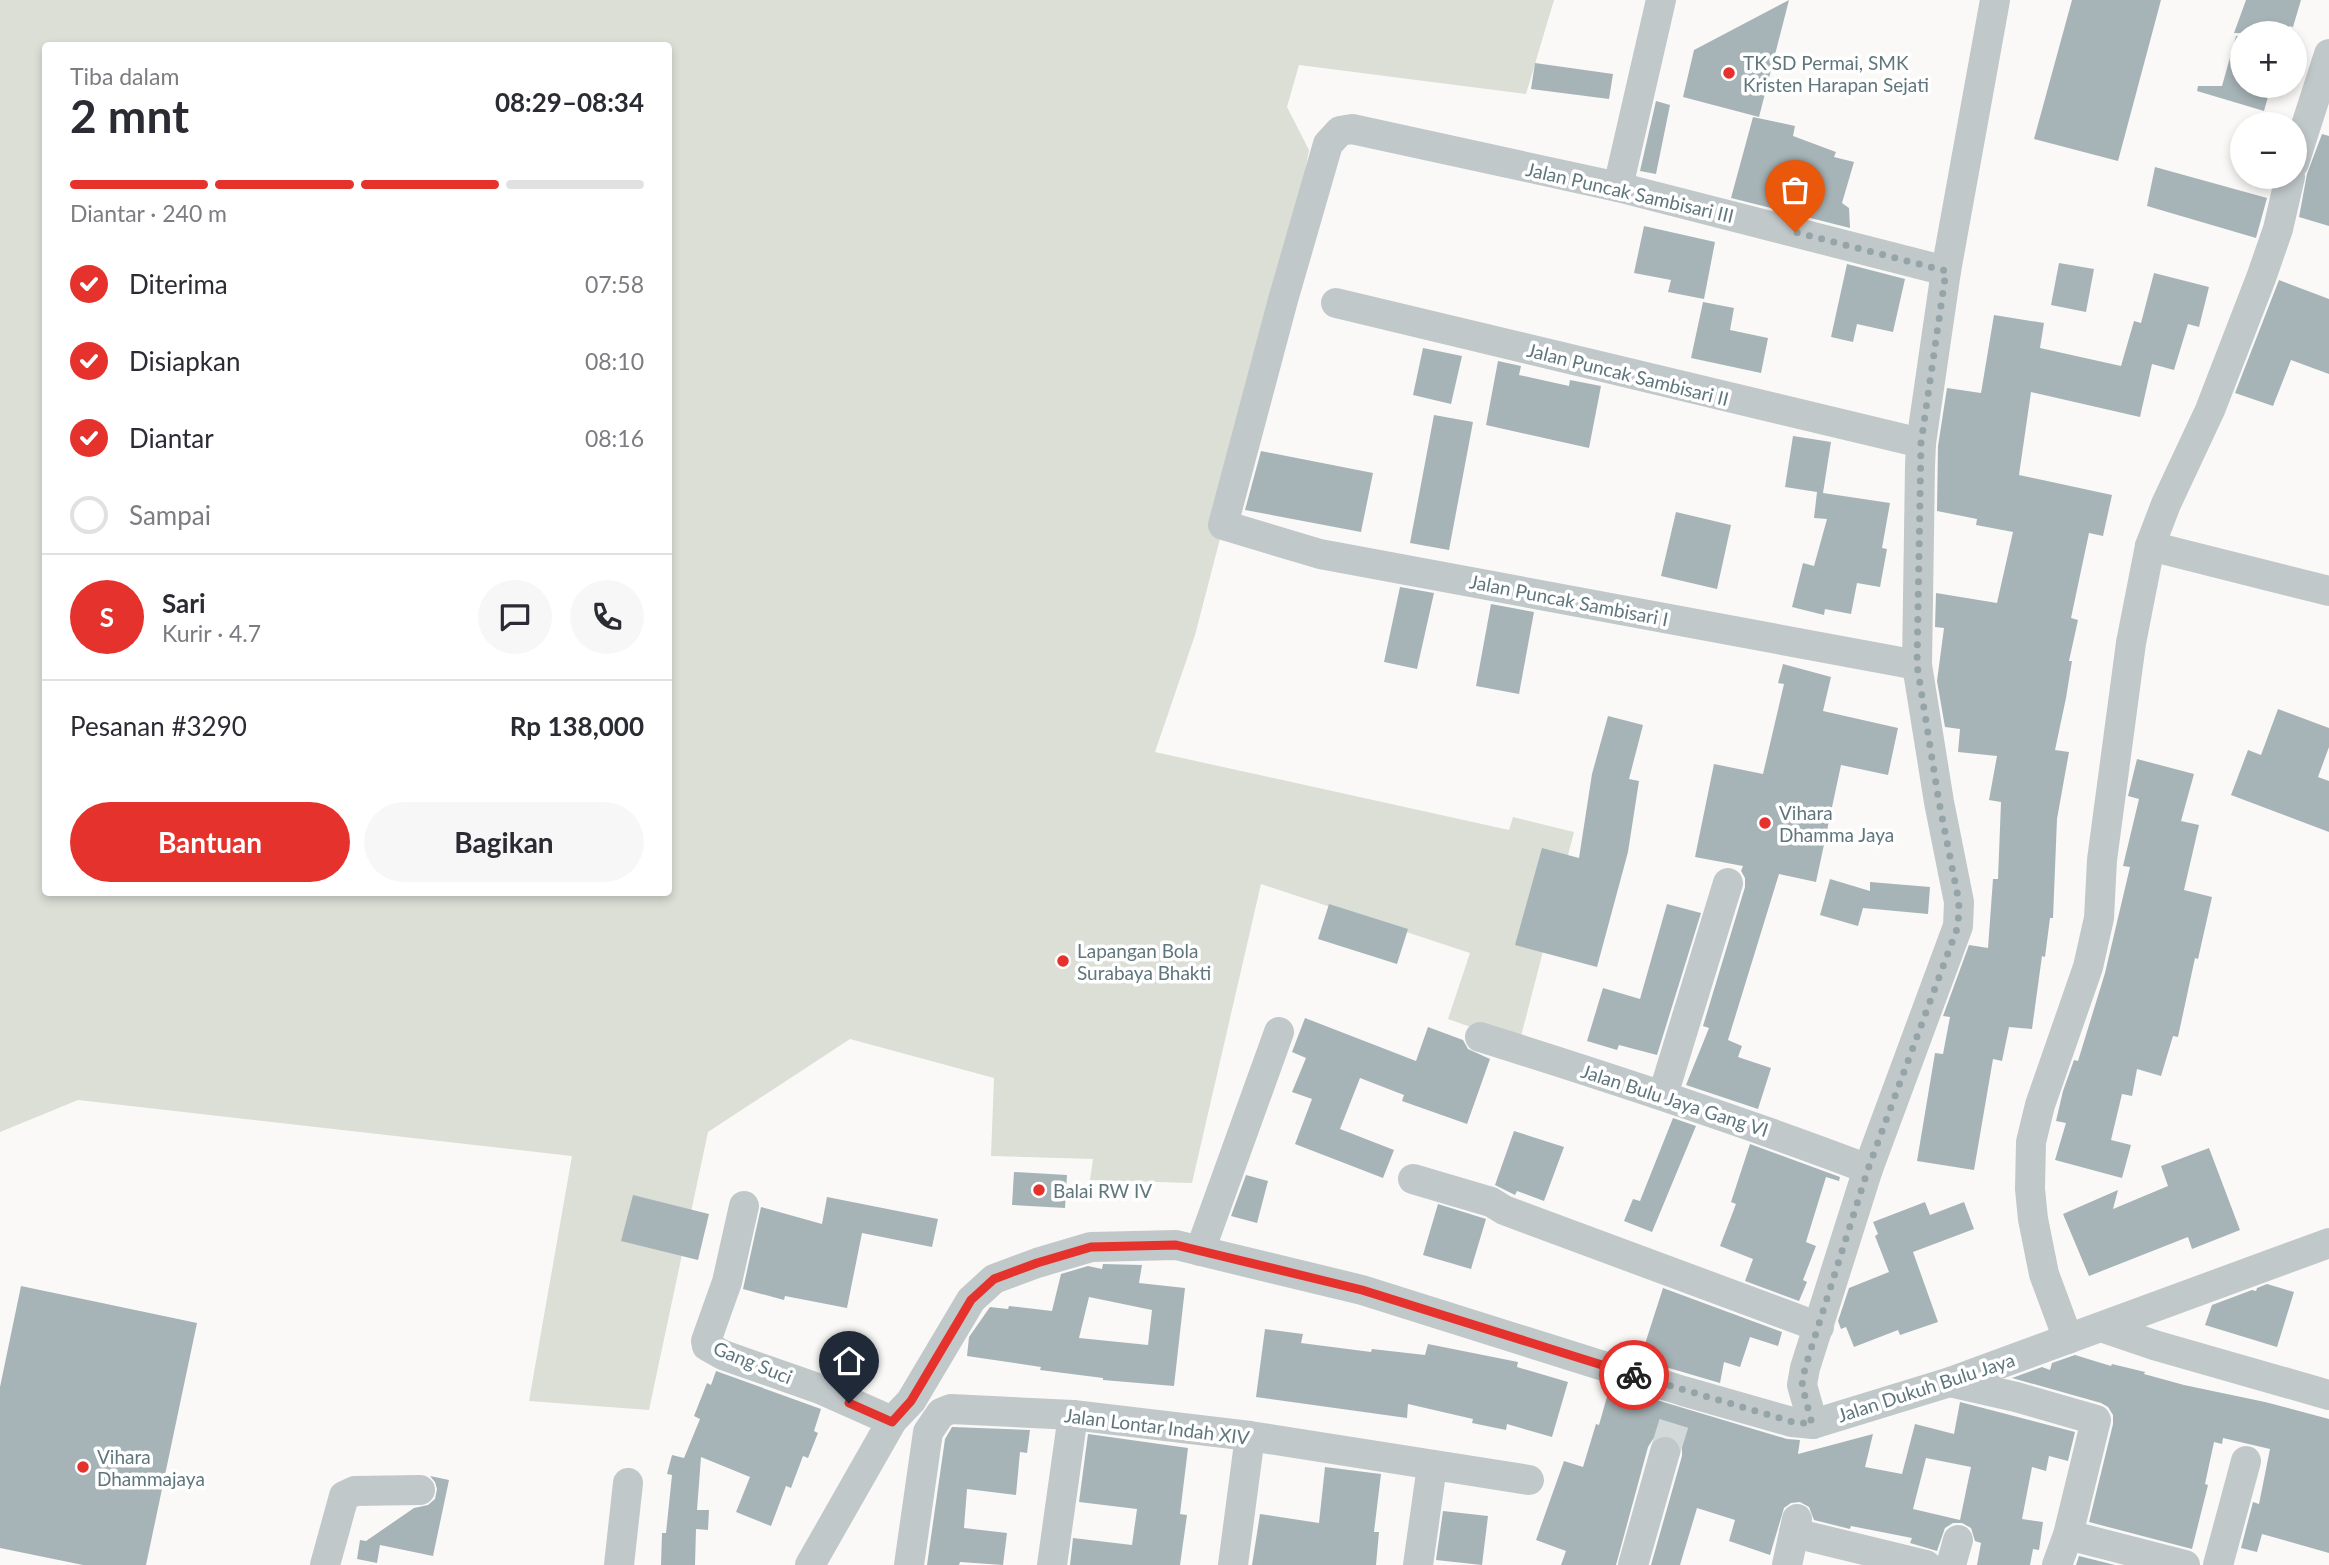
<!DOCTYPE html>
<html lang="id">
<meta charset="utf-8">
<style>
:root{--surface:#fff;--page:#f7f7f7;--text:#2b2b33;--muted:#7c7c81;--line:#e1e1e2;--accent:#e5322c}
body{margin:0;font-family:Lato,sans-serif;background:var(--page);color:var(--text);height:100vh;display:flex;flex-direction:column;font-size:26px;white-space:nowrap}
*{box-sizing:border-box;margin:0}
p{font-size:23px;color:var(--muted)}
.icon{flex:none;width:38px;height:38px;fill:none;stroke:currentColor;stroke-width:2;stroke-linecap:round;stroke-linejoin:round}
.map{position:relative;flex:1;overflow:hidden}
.details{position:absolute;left:42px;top:42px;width:630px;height:854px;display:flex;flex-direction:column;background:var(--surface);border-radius:7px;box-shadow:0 4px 10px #0003}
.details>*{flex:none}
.tools{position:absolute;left:2230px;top:21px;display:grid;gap:14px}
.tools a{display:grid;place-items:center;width:77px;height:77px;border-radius:50%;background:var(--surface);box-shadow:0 4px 10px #0003;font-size:35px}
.pin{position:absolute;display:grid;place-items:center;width:60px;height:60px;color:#fff;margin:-72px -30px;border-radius:50% 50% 50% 0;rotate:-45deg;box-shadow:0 0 7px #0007}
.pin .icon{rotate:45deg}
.courier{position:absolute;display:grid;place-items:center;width:70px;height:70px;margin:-35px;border:5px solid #e5322c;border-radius:50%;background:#fff;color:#222;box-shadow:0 2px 9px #0007}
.summary em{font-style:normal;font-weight:700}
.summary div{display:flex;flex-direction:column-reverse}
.summary{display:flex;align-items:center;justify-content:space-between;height:119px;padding:0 28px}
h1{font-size:46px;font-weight:700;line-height:52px}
.bar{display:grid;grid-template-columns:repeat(4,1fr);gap:10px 7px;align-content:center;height:84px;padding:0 28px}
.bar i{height:9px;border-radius:5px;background:var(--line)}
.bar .selected{background:var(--accent)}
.bar p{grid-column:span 4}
.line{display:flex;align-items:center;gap:18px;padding:0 28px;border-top:2px solid var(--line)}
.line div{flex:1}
.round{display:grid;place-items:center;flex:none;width:74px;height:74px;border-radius:37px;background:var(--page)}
ol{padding:0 28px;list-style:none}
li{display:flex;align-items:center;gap:21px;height:77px}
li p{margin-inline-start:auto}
li .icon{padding:7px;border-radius:50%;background:var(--accent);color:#fff;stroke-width:4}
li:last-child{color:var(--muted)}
li i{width:38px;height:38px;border:4px solid var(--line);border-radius:50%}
.action{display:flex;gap:14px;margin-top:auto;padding:14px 28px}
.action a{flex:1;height:80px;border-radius:42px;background:var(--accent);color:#fff;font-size:28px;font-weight:700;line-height:80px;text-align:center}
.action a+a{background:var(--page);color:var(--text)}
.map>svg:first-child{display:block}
.green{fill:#dbdfd6;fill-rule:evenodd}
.building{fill:#a7b4b7;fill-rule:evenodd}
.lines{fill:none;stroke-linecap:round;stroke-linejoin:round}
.minor-tunnel{stroke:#d3d8d8;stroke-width:30;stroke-dasharray:30 15;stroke-linecap:butt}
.minor{stroke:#c1c8ca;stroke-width:30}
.done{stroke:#95a4a8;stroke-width:7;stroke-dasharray:0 12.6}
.route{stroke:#e5322c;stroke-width:9}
.poi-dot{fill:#e5322c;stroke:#fff;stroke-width:2.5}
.labels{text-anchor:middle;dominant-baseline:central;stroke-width:7;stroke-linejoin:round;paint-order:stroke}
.poi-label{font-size:19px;fill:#5f767d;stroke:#fff;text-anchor:start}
.street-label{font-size:19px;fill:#5f767d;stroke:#fff}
</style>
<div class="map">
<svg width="2329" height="1565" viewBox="0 0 2329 1565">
<rect width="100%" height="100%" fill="#faf9f7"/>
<path class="green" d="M 0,0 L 1554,0 L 1526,94 L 1299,65 L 1287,107 L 1309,150 L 1279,312 L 1195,635 L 1155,752 L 1509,830 L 1513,817 L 1574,832 L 1519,1044 L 1448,1019 L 1470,953 L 1261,884 L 1192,1183 L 1090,1180 L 1093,1159 L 991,1156 L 994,1078 L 850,1039 L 708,1132 L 649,1410 L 529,1401 L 572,1156 L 78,1100 L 0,1132 ZM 46,46 L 668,46 L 668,892 L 46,892 Z"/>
<g class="building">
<path d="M 1789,0 L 1759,117 L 1683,97 L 1694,50 Z"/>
<path d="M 2072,0 L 2161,0 L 2118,161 L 2034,139 Z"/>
<path d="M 2246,0 L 2301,0 L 2293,27 L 2289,26 L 2286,33 L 2234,33 Z"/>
<path d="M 2236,36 L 2242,37 L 2242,86 L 2271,86 L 2264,111 L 2197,91 L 2198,86 L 2222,86 Z"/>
<path d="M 1535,63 L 1613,74 L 1609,99 L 1531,89 Z"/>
<path d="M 1656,101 L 1670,105 L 1656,174 L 1640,171 Z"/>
<path d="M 1753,117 L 1795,126 L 1793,136 L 1836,152 L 1834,157 L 1854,162 L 1842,203 L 1849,208 L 1850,228 L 1731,198 Z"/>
<path d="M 2322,134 L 2329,136 L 2329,226 L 2299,217 L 2307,174 Z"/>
<path d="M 2155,167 L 2267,198 L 2256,238 L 2147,206 Z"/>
<path d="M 1644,226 L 1715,242 L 1704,299 L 1668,292 L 1671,280 L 1634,273 Z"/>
<path d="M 2059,263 L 2094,269 L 2086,312 L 2051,305 Z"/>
<path d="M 1847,264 L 1905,279 L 1893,332 L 1857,324 L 1853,342 L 1831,337 Z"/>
<path d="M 2154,273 L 2209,287 L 2199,327 L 2188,324 L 2174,370 L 2152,364 L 2140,417 L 2031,392 L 2019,475 L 2112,495 L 2103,536 L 2089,533 L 2071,618 L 2078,620 L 2069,661 L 2072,661 L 2066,698 L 2055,750 L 2069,752 L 2057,819 L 2053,918 L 2050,918 L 2045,957 L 2042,956 L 2032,1029 L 2009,1027 L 2002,1061 L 1993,1059 L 1974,1170 L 1917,1161 L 1935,1053 L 1943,1054 L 1950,1017 L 1943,1016 L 1969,945 L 1988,948 L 1993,879 L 1998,879 L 2001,802 L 1989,800 L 1997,756 L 1958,752 L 1960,729 L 1945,727 L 1937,681 L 1944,628 L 1935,627 L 1936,593 L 1997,603 L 2013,532 L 1976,525 L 1977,519 L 1937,511 L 1938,446 L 1947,388 L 1981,393 L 1994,315 L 2044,323 L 2040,348 L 2121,366 L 2134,321 L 2141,323 Z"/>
<path d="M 2279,280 L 2329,299 L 2329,374 L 2291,360 L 2273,406 L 2235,393 Z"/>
<path d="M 1703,302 L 1734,308 L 1730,330 L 1768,338 L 1761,373 L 1691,358 Z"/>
<path d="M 1423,348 L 1462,356 L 1451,404 L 1413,395 Z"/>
<path d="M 1498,361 L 1521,366 L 1519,375 L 1569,386 L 1570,380 L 1601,386 L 1589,448 L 1486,425 Z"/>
<path d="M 1434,415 L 1473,422 L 1449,550 L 1410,543 Z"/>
<path d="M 1793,436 L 1831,442 L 1823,493 L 1890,503 L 1882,548 L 1887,549 L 1880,587 L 1857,583 L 1851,614 L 1825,609 L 1824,615 L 1792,607 L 1803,563 L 1814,566 L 1827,519 L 1814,518 L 1817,492 L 1785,487 Z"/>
<path d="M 1261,451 L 1373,473 L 1361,532 L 1245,510 Z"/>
<path d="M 1676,512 L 1731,525 L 1717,589 L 1661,576 Z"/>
<path d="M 1400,587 L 1434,593 L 1417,669 L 1384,662 Z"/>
<path d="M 1491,604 L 1534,612 L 1519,694 L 1476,686 Z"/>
<path d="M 1783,664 L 1831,677 L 1823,711 L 1898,728 L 1888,775 L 1841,765 L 1816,882 L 1779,874 L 1728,1040 L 1742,1046 L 1738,1057 L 1771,1068 L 1758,1109 L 1686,1085 L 1709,1028 L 1703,1026 L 1745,887 L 1745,878 L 1741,871 L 1743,866 L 1695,857 L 1714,764 L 1763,774 L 1784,684 L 1778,683 Z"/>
<path d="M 2278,709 L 2329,728 L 2329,747 L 2318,777 L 2329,781 L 2329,832 L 2231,795 L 2248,750 L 2261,755 Z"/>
<path d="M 1608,716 L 1643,725 L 1629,779 L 1639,781 L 1628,852 L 1597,967 L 1515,945 L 1542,848 L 1579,858 L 1592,774 Z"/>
<path d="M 2137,759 L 2194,774 L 2181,821 L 2199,825 L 2184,890 L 2212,897 L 2198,959 L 2195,958 L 2178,1037 L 2173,1036 L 2161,1076 L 2137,1069 L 2132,1096 L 2122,1094 L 2111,1140 L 2131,1145 L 2122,1178 L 2055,1160 L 2066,1123 L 2056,1121 L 2063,1091 L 2074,1060 L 2078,1061 L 2105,973 L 2130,867 L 2123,866 L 2139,799 L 2128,796 Z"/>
<path d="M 1830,879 L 1870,891 L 1870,882 L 1930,887 L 1928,914 L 1863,908 L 1858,926 L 1820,915 Z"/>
<path d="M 1329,904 L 1408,929 L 1397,964 L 1318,939 Z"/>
<path d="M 1667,904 L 1701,913 L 1657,1055 L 1619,1045 L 1617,1050 L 1587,1041 L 1603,988 L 1640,999 Z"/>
<path d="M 1305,1018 L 1416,1061 L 1428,1027 L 1463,1040 L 1468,1049 L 1490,1059 L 1467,1124 L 1402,1101 L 1404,1095 L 1360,1078 L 1340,1129 L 1394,1150 L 1383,1178 L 1295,1144 L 1312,1099 L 1292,1092 L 1306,1058 L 1292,1052 Z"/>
<path d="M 1673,1118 L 1696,1126 L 1652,1232 L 1624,1221 L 1633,1199 L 1640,1201 Z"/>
<path d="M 1514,1131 L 1564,1147 L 1544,1201 L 1517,1191 L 1515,1195 L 1495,1185 Z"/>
<path d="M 1750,1144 L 1840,1177 L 1839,1181 L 1826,1177 L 1806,1242 L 1816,1246 L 1803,1280 L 1807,1282 L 1799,1301 L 1745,1281 L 1753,1259 L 1720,1246 L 1736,1204 L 1731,1202 Z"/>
<path d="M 2209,1148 L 2240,1230 L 2192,1249 L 2188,1237 L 2089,1276 L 2063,1214 L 2118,1190 L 2113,1209 L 2168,1186 L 2161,1166 Z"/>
<path d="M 1014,1172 L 1067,1175 L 1065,1208 L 1012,1205 Z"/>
<path d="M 1246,1175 L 1268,1181 L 1257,1223 L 1231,1216 Z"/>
<path d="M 633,1195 L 709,1214 L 698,1260 L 621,1241 Z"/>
<path d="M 827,1197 L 938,1219 L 932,1247 L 862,1233 L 847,1308 L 785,1296 L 784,1300 L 743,1289 L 761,1207 L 822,1224 Z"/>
<path d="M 1925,1202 L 1930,1215 L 1964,1202 L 1974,1229 L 1913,1252 L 1938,1322 L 1900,1335 L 1898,1330 L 1854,1347 L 1846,1327 L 1841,1329 L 1838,1321 L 1849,1288 L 1889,1272 L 1875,1236 L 1878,1234 L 1873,1222 Z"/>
<path d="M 1438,1204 L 1486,1219 L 1471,1269 L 1423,1255 Z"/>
<path d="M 1103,1264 L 1142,1265 L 1139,1283 L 1185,1288 L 1174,1386 L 1103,1380 L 1103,1378 L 1040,1370 L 1041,1367 L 967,1356 L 969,1337 L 990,1307 L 1008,1309 L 1009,1306 L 1052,1311 L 1061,1274 L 1088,1266 L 1102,1269 ZM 1089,1297 L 1152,1310 L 1148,1345 L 1079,1338 Z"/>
<path d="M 2267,1284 L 2294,1292 L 2277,1347 L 2205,1325 L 2212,1305 L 2252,1290 L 2256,1291 L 2257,1288 Z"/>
<path d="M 21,1286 L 197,1323 L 146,1565 L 83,1565 L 0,1548 L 0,1387 Z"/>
<path d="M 1663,1288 L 1782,1332 L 1778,1346 L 1750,1337 L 1740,1367 L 1724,1362 L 1720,1383 L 1645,1361 L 1648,1349 L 1644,1347 Z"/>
<path d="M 1265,1329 L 1303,1334 L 1301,1343 L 1371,1352 L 1372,1349 L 1425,1355 L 1428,1344 L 1518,1362 L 1517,1367 L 1568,1382 L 1552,1437 L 1507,1424 L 1506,1430 L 1472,1423 L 1473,1419 L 1408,1404 L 1407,1418 L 1256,1397 Z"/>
<path d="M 2075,1355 L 2111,1366 L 2112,1364 L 2145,1372 L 2144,1374 L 2184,1385 L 2265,1402 L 2329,1419 L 2329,1553 L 2262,1534 L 2257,1552 L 2241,1548 L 2253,1502 L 2259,1504 L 2270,1449 L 2223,1438 L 2222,1444 L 2214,1442 L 2205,1484 L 2208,1485 L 2192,1549 L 2089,1522 L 2113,1424 L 2113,1415 L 2108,1407 L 2101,1403 L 2012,1378 L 2042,1367 L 2050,1370 L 2052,1363 Z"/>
<path d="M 716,1371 L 821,1409 L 814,1431 L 818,1433 L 808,1458 L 803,1456 L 791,1488 L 786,1486 L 771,1526 L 736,1512 L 750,1477 L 701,1457 L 697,1510 L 709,1510 L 708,1530 L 696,1529 L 695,1565 L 661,1565 L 662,1533 L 666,1533 L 672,1475 L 667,1474 L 672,1455 L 684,1458 L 700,1419 L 694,1416 L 707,1383 L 711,1385 Z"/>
<path d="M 1610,1386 L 1787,1439 L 1800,1440 L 1798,1454 L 1873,1434 L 1865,1467 L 1902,1474 L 1915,1424 L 1954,1434 L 1960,1402 L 2075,1432 L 2068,1461 L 2049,1456 L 2046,1471 L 2032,1467 L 2022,1519 L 2043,1522 L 2039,1550 L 2033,1549 L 2030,1565 L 1977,1565 L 1981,1543 L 1975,1541 L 1971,1528 L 1962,1523 L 1953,1523 L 1945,1528 L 1937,1551 L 1910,1543 L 1912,1538 L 1851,1526 L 1850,1529 L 1814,1520 L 1809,1507 L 1800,1502 L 1791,1503 L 1784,1508 L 1770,1555 L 1729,1541 L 1735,1520 L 1697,1508 L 1680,1565 L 1651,1565 L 1682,1456 L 1682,1447 L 1677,1439 L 1669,1435 L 1661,1435 L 1653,1439 L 1648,1447 L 1616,1565 L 1561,1565 L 1566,1551 L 1536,1540 L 1564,1461 L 1583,1467 L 1596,1424 L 1599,1425 ZM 1926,1458 L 1971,1467 L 1960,1520 L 1913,1509 Z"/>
<path d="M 952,1427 L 1030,1430 L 1027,1453 L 1020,1452 L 1016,1495 L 967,1489 L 964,1528 L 1007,1533 L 1003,1565 L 960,1562 L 959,1565 L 927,1565 L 945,1439 Z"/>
<path d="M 1088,1434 L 1188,1448 L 1180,1514 L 1187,1515 L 1180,1565 L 1070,1565 L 1073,1538 L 1132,1545 L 1137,1509 L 1079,1502 Z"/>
<path d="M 1325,1467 L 1381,1474 L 1374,1532 L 1379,1532 L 1376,1565 L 1252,1565 L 1260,1514 L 1319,1523 Z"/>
<path d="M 430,1476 L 449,1480 L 433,1556 L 380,1545 L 377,1563 L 357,1559 L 360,1540 L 366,1541 L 414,1508 L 428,1505 L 435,1499 L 437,1489 L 435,1482 Z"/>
<path d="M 1443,1511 L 1488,1516 L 1482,1565 L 1436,1560 Z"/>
<path d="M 2079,1556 L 2115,1565 L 2076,1565 Z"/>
</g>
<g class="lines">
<path class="minor-tunnel" d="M 1665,1452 L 1678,1410"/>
<g class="minor">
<path d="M 2294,163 L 2329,54"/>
<path d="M 1618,187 L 1661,0"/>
<path d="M 1336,303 L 1921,443"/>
<path d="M 2150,546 L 2329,591"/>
<path d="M 1917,665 L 1320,554 L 1223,525 L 1283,300 L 1328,144 L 1340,131 L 1352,129 L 1618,187 L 1946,271"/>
<path d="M 1480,1037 C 1611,1078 1740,1120 1868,1169"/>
<path d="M 1663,1095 L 1728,883"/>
<path d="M 1413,1179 L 1491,1202 L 1504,1210 L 1819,1327"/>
<path d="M 744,1206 L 727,1282 L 706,1341 L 707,1346 L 723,1355 L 820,1389 L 892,1421"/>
<path d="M 1200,1251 L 1279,1032"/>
<path d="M 2101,1327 L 2154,1345 L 2329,1395"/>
<path d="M 2068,1339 L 2044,1274 L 2033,1219 L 2030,1189 L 2031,1142 L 2040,1105 L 2088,967 L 2099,918 L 2102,860 L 2131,643 L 2150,546 L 2166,504 L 2210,410 L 2261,278 L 2278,229 L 2290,177"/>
<path d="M 1950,1382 L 2016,1397 L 2096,1420 L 2068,1535 L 2057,1565"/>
<path d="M 1813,1424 L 1802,1385 L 1805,1368 L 1868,1169 L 1958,926 L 1959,902 L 1939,802 L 1917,665 L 1920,466 L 1921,443 L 1946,271 L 1995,0"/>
<path d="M 1794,1533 L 1926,1565"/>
<path d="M 2068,1535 L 2185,1565"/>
<path d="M 325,1565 L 344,1496 L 355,1491 L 420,1490"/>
<path d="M 619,1565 L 628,1483"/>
<path d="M 810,1565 L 892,1421 L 911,1401 L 971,1300 L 994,1279 L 1037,1263 L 1091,1247 L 1176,1245 L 1362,1290 L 1683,1391 L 1792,1422 L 1813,1424 L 1950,1382 L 2329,1243"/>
<path d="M 909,1565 L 928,1432 L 941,1413 L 951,1409 L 1073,1415 L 1250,1436 L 1529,1480"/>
<path d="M 1052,1565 L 1073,1415"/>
<path d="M 1233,1565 L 1250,1436"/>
<path d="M 1418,1565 L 1432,1466"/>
<path d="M 1633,1565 L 1665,1452"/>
<path d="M 1787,1565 L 1797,1519"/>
<path d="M 1951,1565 L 1958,1540"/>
<path d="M 2218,1565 L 2246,1461"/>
</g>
</g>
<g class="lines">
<path class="done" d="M 1634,1375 L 1793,1422 L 1812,1424 L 1802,1385 L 1805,1368 L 1868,1169 L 1958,926 L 1959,902 L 1939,802 L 1917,665 L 1921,443 L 1946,271 L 1795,232"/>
<path class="route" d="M 849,1403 L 892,1422 L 911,1401 L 971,1300 L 994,1279 L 1037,1263 L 1091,1247 L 1176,1245 L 1362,1290 L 1634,1375"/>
</g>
<g class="poi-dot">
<circle cx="1729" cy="73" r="7"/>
<circle cx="1765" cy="823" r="7"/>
<circle cx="1063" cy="961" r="7"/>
<circle cx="1039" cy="1190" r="7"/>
<circle cx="83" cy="1467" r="7"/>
</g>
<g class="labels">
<g class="poi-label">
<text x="1743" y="62">TK SD Permai, SMK<tspan x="1743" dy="22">Kristen Harapan Sejati</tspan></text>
<text x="1779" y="812">Vihara<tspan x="1779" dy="22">Dhamma Jaya</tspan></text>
<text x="1077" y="950">Lapangan Bola<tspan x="1077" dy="22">Surabaya Bhakti</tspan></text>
<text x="1053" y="1190">Balai RW IV</text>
<text x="97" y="1456">Vihara<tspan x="97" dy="22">Dhammajaya</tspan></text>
</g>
<g class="street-label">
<text transform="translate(1630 192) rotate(13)">Jalan Puncak Sambisari III</text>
<text transform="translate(1628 374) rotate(14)">Jalan Puncak Sambisari II</text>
<text transform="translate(1569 600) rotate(11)">Jalan Puncak Sambisari I</text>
<text transform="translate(1675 1100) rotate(18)">Jalan Bulu Jaya Gang VI</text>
<text transform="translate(753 1362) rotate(22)">Gang Suci</text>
<text transform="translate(1926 1387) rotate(-18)">Jalan Dukuh Bulu Jaya</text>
<text transform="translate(1157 1426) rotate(7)">Jalan Lontar Indah XIV</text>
</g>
</g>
</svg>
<div class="tools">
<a>+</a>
<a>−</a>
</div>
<div class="pin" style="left:1795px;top:232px;background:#ea580c"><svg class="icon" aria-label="bag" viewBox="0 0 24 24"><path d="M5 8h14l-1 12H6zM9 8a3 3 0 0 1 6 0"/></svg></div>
<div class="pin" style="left:849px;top:1403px;background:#1f2937"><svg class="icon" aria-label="home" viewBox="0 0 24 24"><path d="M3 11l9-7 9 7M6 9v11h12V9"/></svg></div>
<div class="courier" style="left:1634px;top:1375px"><svg class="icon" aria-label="bike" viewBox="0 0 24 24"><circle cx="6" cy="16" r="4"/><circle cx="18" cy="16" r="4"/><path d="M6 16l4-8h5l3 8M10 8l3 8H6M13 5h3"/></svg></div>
<section class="details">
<div class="summary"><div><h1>2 mnt</h1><p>Tiba dalam</p></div><em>08:29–08:34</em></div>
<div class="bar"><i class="selected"></i><i class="selected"></i><i class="selected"></i><i></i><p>Diantar · 240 m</p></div>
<ol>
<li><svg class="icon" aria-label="check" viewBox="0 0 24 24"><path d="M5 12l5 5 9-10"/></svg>Diterima<p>07:58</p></li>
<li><svg class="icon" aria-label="check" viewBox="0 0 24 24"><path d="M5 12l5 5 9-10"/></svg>Disiapkan<p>08:10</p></li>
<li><svg class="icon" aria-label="check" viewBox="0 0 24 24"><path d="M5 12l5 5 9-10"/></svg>Diantar<p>08:16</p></li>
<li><i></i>Sampai</li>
</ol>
<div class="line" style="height:126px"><b class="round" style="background:var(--accent);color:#fff">S</b><div><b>Sari</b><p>Kurir · 4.7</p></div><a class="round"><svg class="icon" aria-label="chat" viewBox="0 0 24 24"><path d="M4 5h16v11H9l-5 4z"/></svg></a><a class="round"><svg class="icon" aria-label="phone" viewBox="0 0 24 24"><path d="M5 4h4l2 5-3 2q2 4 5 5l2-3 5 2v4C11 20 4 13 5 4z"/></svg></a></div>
<div class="line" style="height:91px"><div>Pesanan #3290</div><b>Rp 138,000</b></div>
<div class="action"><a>Bantuan</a><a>Bagikan</a></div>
</section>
</div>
